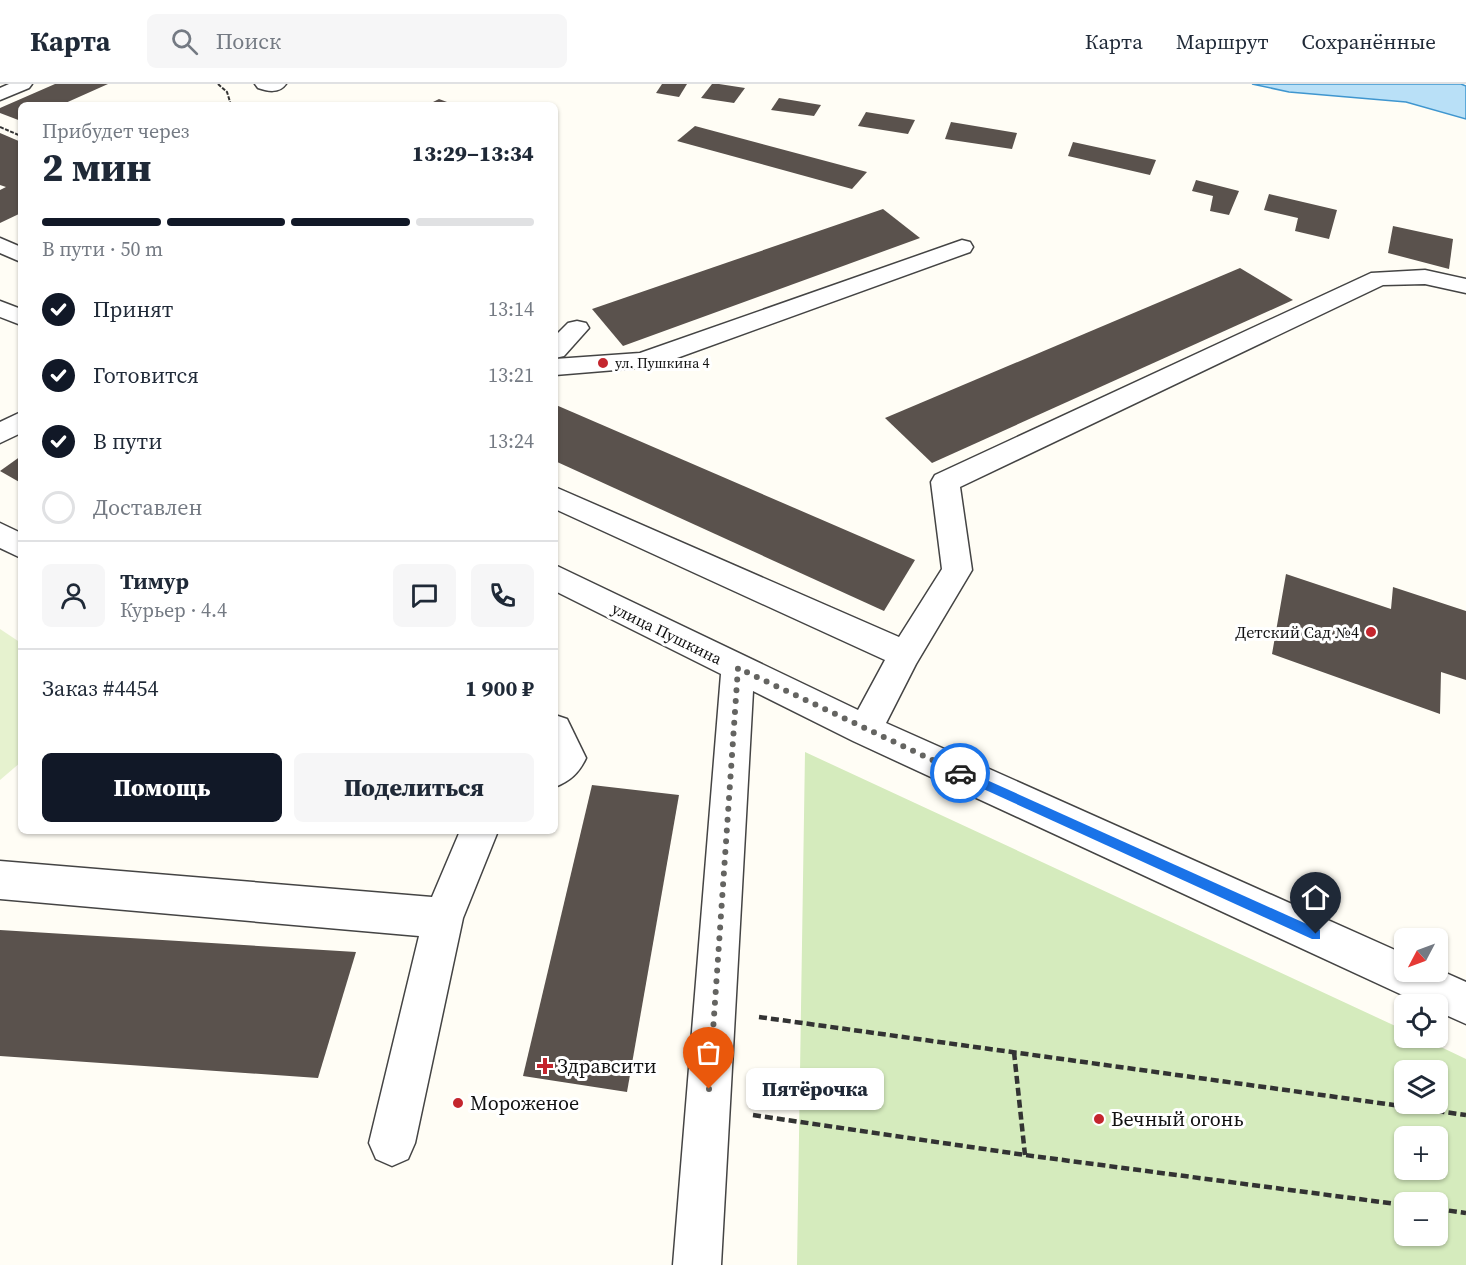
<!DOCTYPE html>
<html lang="ru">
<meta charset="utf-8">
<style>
:root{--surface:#fff;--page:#f6f6f7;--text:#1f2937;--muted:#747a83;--line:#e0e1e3;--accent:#111827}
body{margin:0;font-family:"Source Serif 4",serif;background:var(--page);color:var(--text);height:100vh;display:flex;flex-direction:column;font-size:22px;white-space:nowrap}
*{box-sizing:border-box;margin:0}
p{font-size:20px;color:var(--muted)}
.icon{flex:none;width:33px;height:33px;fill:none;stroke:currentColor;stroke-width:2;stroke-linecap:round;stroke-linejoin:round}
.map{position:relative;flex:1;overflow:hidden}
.drawer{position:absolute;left:18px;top:18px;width:540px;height:732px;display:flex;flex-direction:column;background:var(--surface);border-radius:9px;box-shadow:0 2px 4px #0004}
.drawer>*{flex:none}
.needle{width:39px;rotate:229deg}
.buttons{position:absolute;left:1394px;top:844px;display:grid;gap:12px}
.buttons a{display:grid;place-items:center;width:54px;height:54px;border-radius:9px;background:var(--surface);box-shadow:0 2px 4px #0004;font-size:30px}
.pin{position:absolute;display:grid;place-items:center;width:51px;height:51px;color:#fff;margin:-62px -26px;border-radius:50% 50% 50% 0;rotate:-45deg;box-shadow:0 0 6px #0007}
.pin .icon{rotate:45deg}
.courier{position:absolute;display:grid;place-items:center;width:60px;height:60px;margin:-30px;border:4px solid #1a73e8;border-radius:50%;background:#fff;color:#222;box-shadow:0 2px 8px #0007}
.bubble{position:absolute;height:42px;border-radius:9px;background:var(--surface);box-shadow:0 2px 4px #0004;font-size:20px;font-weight:800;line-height:42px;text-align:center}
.overview em{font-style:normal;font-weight:800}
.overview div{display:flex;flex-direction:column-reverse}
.overview{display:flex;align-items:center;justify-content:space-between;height:102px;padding:0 24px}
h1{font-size:39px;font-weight:800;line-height:45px}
.bar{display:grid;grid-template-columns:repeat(4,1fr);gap:9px 6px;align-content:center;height:72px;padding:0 24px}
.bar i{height:8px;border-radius:4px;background:var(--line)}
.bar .on{background:var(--accent)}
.bar p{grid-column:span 4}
.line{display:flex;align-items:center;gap:15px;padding:0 24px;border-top:2px solid var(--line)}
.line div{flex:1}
.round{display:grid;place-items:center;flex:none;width:63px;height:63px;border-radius:9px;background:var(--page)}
ol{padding:0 24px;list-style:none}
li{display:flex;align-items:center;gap:18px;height:66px}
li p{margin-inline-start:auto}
li .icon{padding:6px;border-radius:50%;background:var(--accent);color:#fff;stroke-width:4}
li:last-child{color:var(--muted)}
li i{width:33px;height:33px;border:3px solid var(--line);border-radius:50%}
.cta{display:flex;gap:12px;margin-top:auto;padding:12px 24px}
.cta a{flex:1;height:69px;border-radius:9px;background:var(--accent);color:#fff;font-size:24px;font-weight:800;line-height:69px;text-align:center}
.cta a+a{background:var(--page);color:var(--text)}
header{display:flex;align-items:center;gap:36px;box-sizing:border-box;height:84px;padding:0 30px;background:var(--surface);border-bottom:2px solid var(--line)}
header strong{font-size:28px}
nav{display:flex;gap:33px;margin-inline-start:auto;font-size:21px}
.search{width:420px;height:54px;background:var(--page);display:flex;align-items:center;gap:15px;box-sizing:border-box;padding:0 21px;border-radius:9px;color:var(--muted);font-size:22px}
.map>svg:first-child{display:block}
.green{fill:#d5ebbd;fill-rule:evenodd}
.pitch{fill:#e6f2cf}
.water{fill:#b9e0f7;stroke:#3f96cf;stroke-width:1.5}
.building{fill:#5a524d}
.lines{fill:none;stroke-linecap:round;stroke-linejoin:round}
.minor-casing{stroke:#444;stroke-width:3}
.path-far1{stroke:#333;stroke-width:2;stroke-dasharray:4 1.5;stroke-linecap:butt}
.path{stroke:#333;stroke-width:4.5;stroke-dasharray:8 4;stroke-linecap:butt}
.minor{fill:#fff;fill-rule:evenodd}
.route{fill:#1a73e8}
.done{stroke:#646461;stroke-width:6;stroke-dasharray:0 10.8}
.poi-dot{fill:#c4262e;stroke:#fff;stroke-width:2}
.labels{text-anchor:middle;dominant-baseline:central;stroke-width:6;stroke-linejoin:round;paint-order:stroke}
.far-poi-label{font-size:14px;fill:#111;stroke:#fff;text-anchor:start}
.poi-label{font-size:16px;fill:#111;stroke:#fff;text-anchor:end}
.street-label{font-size:16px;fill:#111;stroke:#fff}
.near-poi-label{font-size:20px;fill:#111;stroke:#fff;text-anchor:start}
</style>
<header>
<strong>Карта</strong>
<div class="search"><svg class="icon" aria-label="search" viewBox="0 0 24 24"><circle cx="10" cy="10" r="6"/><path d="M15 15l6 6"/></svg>Поиск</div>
<nav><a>Карта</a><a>Маршрут</a><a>Сохранённые</a></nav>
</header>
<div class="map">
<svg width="1466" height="1181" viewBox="0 0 1466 1181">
<rect width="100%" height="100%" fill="#fffdf5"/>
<path class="green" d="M 805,668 L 1404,946 L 1404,954 L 1422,954 L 1466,975 L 1466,1181 L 797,1181 ZM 1404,987 L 1437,987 L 1437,1020 L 1404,1020 ZM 1404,1053 L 1437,1053 L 1437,1086 L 1404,1086 ZM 1404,1119 L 1437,1119 L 1437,1152 L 1404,1152 Z"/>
<path class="pitch" d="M 0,545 L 21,559 L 21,678 L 0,696 Z"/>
<path class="water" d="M 1252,0 L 1461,0 L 1466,2 L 1466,35 L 1406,18 L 1289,8 Z"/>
<g class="building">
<path d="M 55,0 L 108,0 L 61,21 L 21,21 L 21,37 L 0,29 L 0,24 Z"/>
<path d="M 662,0 L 687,0 L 679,13 L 656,9 Z"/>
<path d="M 712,0 L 719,0 L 745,4 L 734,19 L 701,14 Z"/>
<path d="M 779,14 L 821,21 L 814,32 L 771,26 Z"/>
<path d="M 439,15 L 455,21 L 427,21 Z"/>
<path d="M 866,28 L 915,36 L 908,50 L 858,42 Z"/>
<path d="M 951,38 L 1017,49 L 1012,65 L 945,55 Z"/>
<path d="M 695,42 L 867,88 L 852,105 L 677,57 Z"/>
<path d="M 0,49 L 21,58 L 21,129 L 0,139 L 0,106 L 6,103 L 0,101 Z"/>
<path d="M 1073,58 L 1156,76 L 1150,91 L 1068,72 Z"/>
<path d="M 1196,96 L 1239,107 L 1229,131 L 1210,127 L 1213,112 L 1192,107 Z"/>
<path d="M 1269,110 L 1337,126 L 1329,155 L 1295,147 L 1298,134 L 1264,126 Z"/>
<path d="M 883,125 L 920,154 L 623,262 L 592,225 Z"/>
<path d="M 1393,142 L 1453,155 L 1449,185 L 1388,169 Z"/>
<path d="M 1240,184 L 1293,216 L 932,379 L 885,334 Z"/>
<path d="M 556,321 L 915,476 L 884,527 L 555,377 Z"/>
<path d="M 21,372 L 21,399 L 0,387 Z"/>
<path d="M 1286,490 L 1391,525 L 1393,503 L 1466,527 L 1466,596 L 1441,588 L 1440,630 L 1272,570 Z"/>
<path d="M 592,701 L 679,711 L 627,1008 L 523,992 Z"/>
<path d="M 0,846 L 356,868 L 318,994 L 0,972 Z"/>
</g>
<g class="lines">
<defs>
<g id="minor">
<path d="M 9,0 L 32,0 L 29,4 L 0,16 L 0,4 Z"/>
<path d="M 255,0 L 286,0 C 279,10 267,7 258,4 Z"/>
<path d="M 0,154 L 21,163 L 21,178 L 0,169 Z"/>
<path d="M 962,156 L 970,158 L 973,163 L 970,168 L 652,283 L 555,291 L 555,275 L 640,269 Z"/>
<path d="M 1425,186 L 1466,195 L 1466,209 L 1425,200 L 1383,201 L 960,403 L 972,486 L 916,580 L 886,639 L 1404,870 L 1404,888 L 1437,888 L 1437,885 L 1466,898 L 1466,940 L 1437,927 L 1437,921 L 1424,921 L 853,657 L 753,607 L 721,1181 L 673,1181 L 721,590 L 555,507 L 555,481 L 858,626 L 885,576 L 555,425 L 555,403 L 899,553 L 942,485 L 931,398 L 935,391 L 1371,189 Z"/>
<path d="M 0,217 L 21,225 L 21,241 L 0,233 Z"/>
<path d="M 577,237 L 586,239 L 589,244 L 564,272 L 555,274 L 555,252 L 568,239 Z"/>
<path d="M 21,328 L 21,349 L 0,359 L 0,338 Z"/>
<path d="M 0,439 L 21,449 L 21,474 L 0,464 Z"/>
<path d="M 555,631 L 567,635 L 586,674 C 579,689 570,697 555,703 Z"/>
<path d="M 460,747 L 498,747 L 463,834 L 415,1059 L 408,1075 L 392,1082 L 376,1075 L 369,1059 L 419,852 L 0,815 L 0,777 L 432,813 Z"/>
</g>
</defs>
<use href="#minor" class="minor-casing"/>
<g class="path-far1">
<path d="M 218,0 L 227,8 L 231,21"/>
<path d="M 0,43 L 21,52"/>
</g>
<g class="path">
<path d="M 759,933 L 1466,1031"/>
<path d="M 1014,968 L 1025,1071"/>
<path d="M 753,1031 L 1025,1071 L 1404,1121"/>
<path d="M 1437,1125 L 1466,1129"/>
</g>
<use href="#minor" class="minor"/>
</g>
<path class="route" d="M 960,684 L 1320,846 L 1320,855 L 1312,855 L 957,693 L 957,686 Z"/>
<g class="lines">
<path class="done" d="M 709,1005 L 738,584 L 960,689"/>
</g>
<g class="poi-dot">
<circle cx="603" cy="279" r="6"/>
<circle cx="1371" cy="548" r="6"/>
<path d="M542 973h6v6h6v6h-6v6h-6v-6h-6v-6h6z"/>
<circle cx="458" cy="1019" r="6"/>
<circle cx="1099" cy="1035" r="6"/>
</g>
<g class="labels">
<g class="far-poi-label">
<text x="615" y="279">ул. Пушкина 4</text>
</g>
<g class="poi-label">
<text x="1359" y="548">Детский Сад №4</text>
</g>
<g class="street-label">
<text transform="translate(667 549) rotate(26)">улица Пушкина</text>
</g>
<g class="near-poi-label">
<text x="557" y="982">Здравсити</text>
<text x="470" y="1019">Мороженое</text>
<text x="1111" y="1035">Вечный огонь</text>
</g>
</g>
</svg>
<div class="buttons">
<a><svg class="needle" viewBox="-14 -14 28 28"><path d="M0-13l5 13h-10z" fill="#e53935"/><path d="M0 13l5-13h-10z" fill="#747a83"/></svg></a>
<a><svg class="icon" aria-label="locate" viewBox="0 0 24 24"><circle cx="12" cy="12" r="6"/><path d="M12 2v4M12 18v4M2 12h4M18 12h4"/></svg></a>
<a><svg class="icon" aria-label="layers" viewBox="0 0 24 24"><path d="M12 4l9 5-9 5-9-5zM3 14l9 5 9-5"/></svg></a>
<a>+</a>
<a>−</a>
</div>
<div class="pin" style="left:709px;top:1005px;background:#ea580c"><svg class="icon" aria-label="bag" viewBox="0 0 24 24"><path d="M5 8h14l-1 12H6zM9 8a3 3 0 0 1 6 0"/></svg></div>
<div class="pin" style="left:1316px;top:850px;background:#1f2937"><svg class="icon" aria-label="home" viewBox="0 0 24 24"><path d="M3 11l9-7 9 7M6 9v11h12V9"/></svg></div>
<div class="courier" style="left:960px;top:689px"><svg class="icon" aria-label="car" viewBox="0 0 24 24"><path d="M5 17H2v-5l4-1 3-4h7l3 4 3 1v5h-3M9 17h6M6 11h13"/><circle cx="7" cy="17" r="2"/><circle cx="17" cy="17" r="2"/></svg></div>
<div class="bubble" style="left:746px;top:984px;width:138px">Пятёрочка</div>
<section class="drawer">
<div class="overview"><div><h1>2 мин</h1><p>Прибудет через</p></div><em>13:29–13:34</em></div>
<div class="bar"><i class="on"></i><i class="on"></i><i class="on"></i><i></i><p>В пути · 50 m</p></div>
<ol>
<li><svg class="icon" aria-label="check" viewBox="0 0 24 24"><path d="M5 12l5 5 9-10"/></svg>Принят<p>13:14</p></li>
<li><svg class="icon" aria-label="check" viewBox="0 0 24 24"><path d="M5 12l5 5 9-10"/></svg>Готовится<p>13:21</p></li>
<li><svg class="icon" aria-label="check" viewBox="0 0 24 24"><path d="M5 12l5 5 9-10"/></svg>В пути<p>13:24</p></li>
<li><i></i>Доставлен</li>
</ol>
<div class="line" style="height:108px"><a class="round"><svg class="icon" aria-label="person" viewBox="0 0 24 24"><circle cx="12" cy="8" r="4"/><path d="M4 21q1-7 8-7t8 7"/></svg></a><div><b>Тимур</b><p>Курьер · 4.4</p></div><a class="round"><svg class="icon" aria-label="chat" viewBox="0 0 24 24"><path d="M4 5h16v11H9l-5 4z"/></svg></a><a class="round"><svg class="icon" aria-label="phone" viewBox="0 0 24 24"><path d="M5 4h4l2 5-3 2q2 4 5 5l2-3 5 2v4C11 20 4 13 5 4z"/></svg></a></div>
<div class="line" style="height:78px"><div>Заказ #4454</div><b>1 900 ₽</b></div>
<div class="cta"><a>Помощь</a><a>Поделиться</a></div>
</section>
</div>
